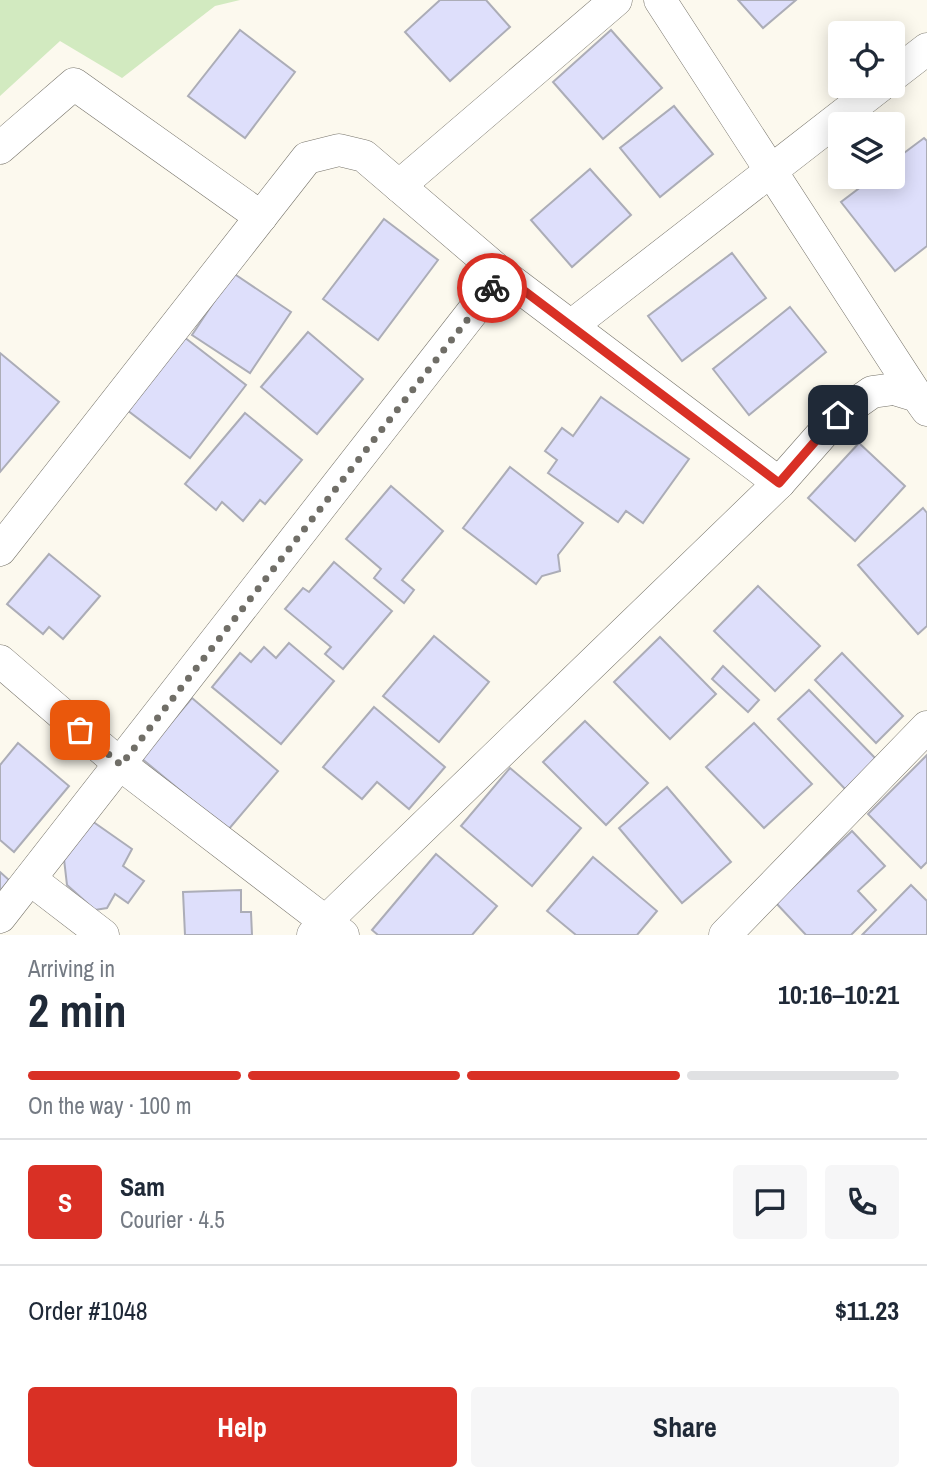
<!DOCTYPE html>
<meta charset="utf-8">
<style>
:root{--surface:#fff;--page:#f6f6f7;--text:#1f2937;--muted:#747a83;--line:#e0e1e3;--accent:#d93025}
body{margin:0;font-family:"Archivo Narrow",sans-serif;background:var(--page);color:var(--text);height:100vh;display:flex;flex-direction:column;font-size:26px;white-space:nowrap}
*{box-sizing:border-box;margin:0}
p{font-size:23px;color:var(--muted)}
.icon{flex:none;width:38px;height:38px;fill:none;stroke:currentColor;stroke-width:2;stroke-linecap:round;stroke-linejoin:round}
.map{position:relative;height:935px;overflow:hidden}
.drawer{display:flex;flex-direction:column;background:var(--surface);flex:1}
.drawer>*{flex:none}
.tools{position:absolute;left:828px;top:21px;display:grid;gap:14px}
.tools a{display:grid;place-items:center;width:77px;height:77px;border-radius:7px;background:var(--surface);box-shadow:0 4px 18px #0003;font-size:35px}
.pin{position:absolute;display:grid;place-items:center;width:60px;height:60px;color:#fff;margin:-30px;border-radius:14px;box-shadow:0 4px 10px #0006}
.courier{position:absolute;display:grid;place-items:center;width:70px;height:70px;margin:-35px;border:5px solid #d93025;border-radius:50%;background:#fff;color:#222;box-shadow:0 2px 9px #0007}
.summary em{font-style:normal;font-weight:700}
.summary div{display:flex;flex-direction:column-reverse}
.summary{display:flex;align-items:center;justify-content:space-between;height:119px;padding:0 28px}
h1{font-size:46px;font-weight:700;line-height:52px}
.bar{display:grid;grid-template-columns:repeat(4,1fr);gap:10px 7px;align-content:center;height:84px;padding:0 28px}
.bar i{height:9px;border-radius:5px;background:var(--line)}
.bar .selected{background:var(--accent)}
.bar p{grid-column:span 4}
.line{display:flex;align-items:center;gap:18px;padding:0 28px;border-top:2px solid var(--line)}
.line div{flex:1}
.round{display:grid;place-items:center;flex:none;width:74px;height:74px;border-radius:7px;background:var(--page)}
.button{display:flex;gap:14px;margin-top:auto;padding:14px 28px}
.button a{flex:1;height:80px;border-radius:7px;background:var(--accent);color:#fff;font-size:28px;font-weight:700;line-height:80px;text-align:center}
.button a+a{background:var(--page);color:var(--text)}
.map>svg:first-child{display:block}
.green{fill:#d2eac0}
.building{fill:#dedffb;stroke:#acadb7;stroke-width:2}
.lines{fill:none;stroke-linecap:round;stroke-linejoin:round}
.minor-casing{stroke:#77746b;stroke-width:33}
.minor{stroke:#fff;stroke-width:32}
.done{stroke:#706e67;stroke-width:7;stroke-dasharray:0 12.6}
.route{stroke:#d93025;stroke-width:9}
</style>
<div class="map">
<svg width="927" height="935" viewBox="0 0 927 935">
<rect width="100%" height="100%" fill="#fcf9ee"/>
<path class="green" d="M 0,0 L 240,0 L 215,6 L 122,78 L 60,41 L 0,96 Z"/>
<g class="building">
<path d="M 440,0 L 486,0 L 510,27 L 450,81 L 405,32 Z"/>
<path d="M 738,0 L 796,0 L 763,28 Z"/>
<path d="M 240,30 L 295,72 L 245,138 L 188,96 Z"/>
<path d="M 611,30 L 662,88 L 603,139 L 553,82 Z"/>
<path d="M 674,106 L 713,154 L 660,197 L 620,148 Z"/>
<path d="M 924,138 L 927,141 L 927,246 L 895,271 L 841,202 L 874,177 L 892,177 L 892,162 Z"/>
<path d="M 590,169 L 631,215 L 572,267 L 531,220 Z"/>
<path d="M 384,219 L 438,260 L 378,340 L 323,299 Z"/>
<path d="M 732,253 L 766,298 L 682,361 L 648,316 Z"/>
<path d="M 233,273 L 291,312 L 250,373 L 192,335 Z"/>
<path d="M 790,307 L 826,352 L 749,415 L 713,369 Z"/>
<path d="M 308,332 L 363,379 L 317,434 L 261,387 Z"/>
<path d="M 184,337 L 246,385 L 190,458 L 127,410 Z"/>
<path d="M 0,353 L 59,402 L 0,472 Z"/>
<path d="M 601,397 L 689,459 L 643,523 L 626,511 L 618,522 L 548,473 L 557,460 L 545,451 L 562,428 L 573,436 Z"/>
<path d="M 245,413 L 302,460 L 265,504 L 260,500 L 243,521 L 222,502 L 216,510 L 185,484 Z"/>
<path d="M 859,443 L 905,486 L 855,541 L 808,498 Z"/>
<path d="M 510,467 L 583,523 L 558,555 L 560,571 L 542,576 L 536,584 L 463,528 Z"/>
<path d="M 391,486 L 443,531 L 402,580 L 414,590 L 404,603 L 374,578 L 381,569 L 346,539 Z"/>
<path d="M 923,508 L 927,513 L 927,626 L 918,634 L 858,565 Z"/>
<path d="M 49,554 L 100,596 L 63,639 L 49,627 L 43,634 L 7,604 Z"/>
<path d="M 334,562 L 392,611 L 343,669 L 325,654 L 331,647 L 285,609 L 303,588 L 309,592 Z"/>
<path d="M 758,586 L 820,646 L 775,691 L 714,631 Z"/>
<path d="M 434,636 L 489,682 L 439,742 L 383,696 Z"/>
<path d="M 660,637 L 716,694 L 670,739 L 614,682 Z"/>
<path d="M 289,643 L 334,681 L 281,744 L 212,687 L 240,653 L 251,662 L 264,647 L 276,658 Z"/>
<path d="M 842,653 L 903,716 L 876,743 L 815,680 Z"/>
<path d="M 723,666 L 759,700 L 748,712 L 712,679 Z"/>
<path d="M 809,690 L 878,761 L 847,791 L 778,719 Z"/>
<path d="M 192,698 L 278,771 L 228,830 L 141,758 Z"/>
<path d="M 374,707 L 445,767 L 409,809 L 377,782 L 362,799 L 323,767 Z"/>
<path d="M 585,721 L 648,783 L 606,825 L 543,762 Z"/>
<path d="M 754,723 L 812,784 L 764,828 L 706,767 Z"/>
<path d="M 18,743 L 69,786 L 14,852 L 0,840 L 0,765 Z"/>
<path d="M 927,755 L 927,862 L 921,868 L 868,814 Z"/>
<path d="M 510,768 L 581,828 L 532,886 L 461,826 Z"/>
<path d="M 667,787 L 731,862 L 682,903 L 619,828 Z"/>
<path d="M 92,821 L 132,849 L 123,866 L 144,881 L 128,903 L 115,894 L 107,908 L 95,910 L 67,885 L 64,859 Z"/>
<path d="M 852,831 L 885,866 L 858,891 L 876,910 L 851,935 L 806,935 L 776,903 Z"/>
<path d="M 436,854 L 497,906 L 472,935 L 378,935 L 372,930 Z"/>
<path d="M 593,857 L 657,911 L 637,935 L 576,935 L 547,911 Z"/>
<path d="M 0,872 L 9,880 L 0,891 Z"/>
<path d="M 911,885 L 927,901 L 927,935 L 862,935 Z"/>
<path d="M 241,890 L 241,912 L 251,912 L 252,935 L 185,935 L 183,892 Z"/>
</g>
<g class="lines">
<defs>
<g id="minor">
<path d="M 660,0 L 917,396"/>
<path d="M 892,76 L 927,49"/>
<path d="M 0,148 L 74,84 L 261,217"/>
<path d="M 399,186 L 616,0"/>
<path d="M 571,326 L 880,86"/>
<path d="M 0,550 L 307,158 L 339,150 L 364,156 L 502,274 L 779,483"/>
<path d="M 0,661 L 121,765 L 343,935"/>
<path d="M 30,879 L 103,935"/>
<path d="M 0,917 L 502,274"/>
<path d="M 313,935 L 326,921 L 779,483 L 838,416 L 872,392 L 894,389 L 917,396 L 927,410"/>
<path d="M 725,935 L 927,727"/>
</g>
</defs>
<use href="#minor" class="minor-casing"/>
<use href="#minor" class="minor"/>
</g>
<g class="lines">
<path class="done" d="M 80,730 L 121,765 L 492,288"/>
<path class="route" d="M 492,288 L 502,274 L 779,483 L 838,415"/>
</g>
</svg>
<div class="tools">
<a><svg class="icon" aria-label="locate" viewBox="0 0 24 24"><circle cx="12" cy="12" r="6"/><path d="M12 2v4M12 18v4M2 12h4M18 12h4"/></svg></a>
<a><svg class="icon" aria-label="layers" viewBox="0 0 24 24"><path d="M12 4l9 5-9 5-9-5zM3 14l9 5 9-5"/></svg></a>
</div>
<div class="pin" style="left:80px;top:730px;background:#ea580c"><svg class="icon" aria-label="bag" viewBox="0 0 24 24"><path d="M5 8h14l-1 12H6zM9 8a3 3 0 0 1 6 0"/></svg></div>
<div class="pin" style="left:838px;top:415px;background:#1f2937"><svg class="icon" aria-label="home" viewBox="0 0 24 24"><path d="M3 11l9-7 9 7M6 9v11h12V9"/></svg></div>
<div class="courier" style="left:492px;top:288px"><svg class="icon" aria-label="bike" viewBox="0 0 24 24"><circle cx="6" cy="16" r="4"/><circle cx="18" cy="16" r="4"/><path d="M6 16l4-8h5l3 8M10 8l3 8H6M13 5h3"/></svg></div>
</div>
<section class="drawer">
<div class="summary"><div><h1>2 min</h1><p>Arriving in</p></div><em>10:16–10:21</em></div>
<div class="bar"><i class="selected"></i><i class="selected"></i><i class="selected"></i><i></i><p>On the way · 100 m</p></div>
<div class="line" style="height:126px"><b class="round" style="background:var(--accent);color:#fff">S</b><div><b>Sam</b><p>Courier · 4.5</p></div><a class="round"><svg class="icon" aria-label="chat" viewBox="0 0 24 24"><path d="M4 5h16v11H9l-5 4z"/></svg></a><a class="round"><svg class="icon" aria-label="phone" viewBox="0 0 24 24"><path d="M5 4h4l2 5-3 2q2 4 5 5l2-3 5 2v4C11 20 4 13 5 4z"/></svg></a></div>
<div class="line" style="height:91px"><div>Order #1048</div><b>$11.23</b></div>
<div class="button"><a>Help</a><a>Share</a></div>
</section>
